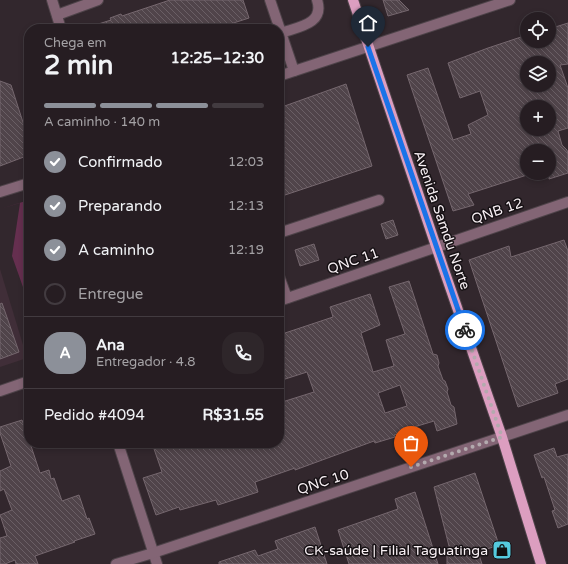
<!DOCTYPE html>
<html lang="pt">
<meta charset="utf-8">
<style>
:root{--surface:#261d22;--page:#2e262a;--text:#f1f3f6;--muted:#a4a2a5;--line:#423b40;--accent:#8c9099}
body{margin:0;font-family:"Varela Round",sans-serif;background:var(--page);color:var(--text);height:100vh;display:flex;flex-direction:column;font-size:15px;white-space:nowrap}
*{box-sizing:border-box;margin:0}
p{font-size:13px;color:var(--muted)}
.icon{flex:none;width:22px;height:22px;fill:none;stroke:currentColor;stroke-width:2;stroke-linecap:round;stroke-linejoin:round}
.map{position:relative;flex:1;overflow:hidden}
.details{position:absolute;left:24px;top:24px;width:260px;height:424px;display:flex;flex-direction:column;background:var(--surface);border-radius:16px;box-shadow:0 2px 6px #0003,0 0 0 1px var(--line)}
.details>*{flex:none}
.tools{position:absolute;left:520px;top:12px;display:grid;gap:8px}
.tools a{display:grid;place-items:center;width:36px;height:36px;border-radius:50%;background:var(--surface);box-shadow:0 2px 6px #0003,0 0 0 1px var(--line);font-size:20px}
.pin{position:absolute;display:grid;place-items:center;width:34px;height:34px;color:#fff;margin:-41px -17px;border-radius:50% 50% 50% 0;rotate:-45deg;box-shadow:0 0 4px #0007}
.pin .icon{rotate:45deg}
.courier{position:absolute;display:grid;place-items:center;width:40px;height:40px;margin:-20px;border:3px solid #1a73e8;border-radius:50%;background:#fff;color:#222;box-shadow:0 1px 5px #0007}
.head em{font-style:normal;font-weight:700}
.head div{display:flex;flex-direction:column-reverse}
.head{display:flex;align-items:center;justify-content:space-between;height:68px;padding:0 20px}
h1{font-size:26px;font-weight:700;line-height:30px}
.bar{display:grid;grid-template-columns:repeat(4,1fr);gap:6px 4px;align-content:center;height:48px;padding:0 20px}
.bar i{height:5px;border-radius:3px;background:var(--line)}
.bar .active{background:var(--accent)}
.bar p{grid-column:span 4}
.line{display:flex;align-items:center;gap:10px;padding:0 20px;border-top:1px solid var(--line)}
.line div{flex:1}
.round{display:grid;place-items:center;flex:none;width:42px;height:42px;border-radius:16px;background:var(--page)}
ol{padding:0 20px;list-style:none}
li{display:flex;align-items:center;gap:12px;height:44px}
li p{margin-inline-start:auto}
li .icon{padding:4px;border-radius:50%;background:var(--accent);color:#fff;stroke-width:4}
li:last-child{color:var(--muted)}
li i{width:22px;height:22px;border:2px solid var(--line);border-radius:50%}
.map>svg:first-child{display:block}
.built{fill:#402e38}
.green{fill:#652f4f}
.building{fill:url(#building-back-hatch);stroke:#75676e;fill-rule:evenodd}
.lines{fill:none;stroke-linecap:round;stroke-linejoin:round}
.minor-casing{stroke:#4e4349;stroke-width:12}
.major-casing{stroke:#4e4349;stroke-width:12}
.minor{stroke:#836575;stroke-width:10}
.major{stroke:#dc9ec0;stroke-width:10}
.done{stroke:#b3aaae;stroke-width:4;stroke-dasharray:0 7.2}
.route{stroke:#1a73e8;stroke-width:5}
.labels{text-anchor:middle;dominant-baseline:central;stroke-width:3;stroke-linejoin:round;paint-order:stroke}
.street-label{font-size:14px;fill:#f8f0f4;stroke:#161114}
.poi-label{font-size:14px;fill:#f8f0f4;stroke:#161114;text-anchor:end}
</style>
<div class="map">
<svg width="568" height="564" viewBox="0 0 568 564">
<defs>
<pattern id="building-back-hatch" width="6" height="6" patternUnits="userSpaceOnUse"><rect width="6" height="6" fill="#50444a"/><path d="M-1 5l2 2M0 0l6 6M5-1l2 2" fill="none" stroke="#6a5f65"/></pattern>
</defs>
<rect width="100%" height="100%" fill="#32272d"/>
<path class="built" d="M 0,269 L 27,358 L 0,367 Z"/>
<path class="green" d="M 29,200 L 29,304 L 12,256 L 20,203 L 0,209 Z"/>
<g class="building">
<path d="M 170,0 L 243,0 L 249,18 L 221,27 L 220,24 L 206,29 L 89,29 L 89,27 L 111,20 L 110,18 L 121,14 L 122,16 Z"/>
<path d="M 383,0 L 399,0 L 409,10 L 388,16 Z"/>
<path d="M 568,23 L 568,64 L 560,65 L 568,88 L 568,128 L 558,131 L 562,145 L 567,150 L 568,154 L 568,173 L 549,179 L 549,151 L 527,151 L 527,175 L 468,194 L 474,205 L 453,211 L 407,75 L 428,68 L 453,140 L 471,134 L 468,125 L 488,115 L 480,91 L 460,98 L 448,63 L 488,48 L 527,35 L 527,41 L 549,41 L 549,29 ZM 527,63 L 549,63 L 549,85 L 527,85 ZM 527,107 L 549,107 L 549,129 L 527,129 Z"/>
<path d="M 0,81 L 11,85 L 29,141 L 29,155 L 0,166 Z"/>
<path d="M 346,84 L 372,166 L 279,197 L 279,108 Z"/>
<path d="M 393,220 L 398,235 L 386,239 L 381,224 Z"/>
<path d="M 564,240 L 568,251 L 568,379 L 555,384 L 558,393 L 518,407 L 469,260 L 509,246 L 511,257 Z"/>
<path d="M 314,244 L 319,260 L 300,266 L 295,250 Z"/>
<path d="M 409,281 L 433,354 L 437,355 L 439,363 L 438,366 L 443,380 L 445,381 L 448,389 L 447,392 L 451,405 L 454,407 L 457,424 L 437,431 L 434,421 L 414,427 L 415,429 L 394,435 L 395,437 L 375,443 L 374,441 L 295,470 L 295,468 L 255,482 L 258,492 L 218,505 L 216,500 L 180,510 L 179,507 L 156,515 L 143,478 L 162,472 L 152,443 L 279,443 L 279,403 L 314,392 L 307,372 L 279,381 L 279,335 L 333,317 L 330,307 L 370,294 L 380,325 L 361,333 L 373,372 L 394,366 L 386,340 L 405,334 L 389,287 ZM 400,385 L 407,406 L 385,413 L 378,393 Z"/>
<path d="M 2,303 L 19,352 L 0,359 L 0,304 Z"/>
<path d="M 22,420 L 29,439 L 29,443 L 30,443 L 40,473 L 49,470 L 51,479 L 54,478 L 62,501 L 79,495 L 87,519 L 89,518 L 95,534 L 74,541 L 75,542 L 35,556 L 38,564 L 16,564 L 15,560 L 5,564 L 0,564 L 0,538 L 7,536 L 0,515 L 12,510 L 4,489 L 0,491 L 0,471 L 11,466 L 0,433 L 0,427 Z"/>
<path d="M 554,448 L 557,457 L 568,454 L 568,524 L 558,528 L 552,511 L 555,510 L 544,477 L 542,478 L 534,455 Z"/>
<path d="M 475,473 L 499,545 L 478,552 L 482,564 L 447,564 L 447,551 L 450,550 L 434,487 Z"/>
<path d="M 415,492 L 438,564 L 349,564 L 338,530 L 398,509 L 395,499 Z"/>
<path d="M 315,527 L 327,564 L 219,564 L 219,562 L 255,550 L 258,556 L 278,549 L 275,541 Z"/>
</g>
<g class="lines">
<defs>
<g id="minor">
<path d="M 52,0 L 61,29"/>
<path d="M 270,0 L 294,71"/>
<path d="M 57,15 L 98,0"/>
<path d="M 281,33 C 298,27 325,24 317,0"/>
<path d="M 279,76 L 510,0"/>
<path d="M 0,192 L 29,183"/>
<path d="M 279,233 L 379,200"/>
<path d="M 279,276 L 287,298"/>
<path d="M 279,301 L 568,202"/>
<path d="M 0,391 L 29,381"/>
<path d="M 118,443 L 157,564"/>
<path d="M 116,564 L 153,553 L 568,415"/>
</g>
<path id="major" d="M 353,0 L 443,267 L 502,437 L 541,564"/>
</defs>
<use href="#minor" class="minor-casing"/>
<use href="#major" class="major-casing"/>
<use href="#minor" class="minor"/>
<use href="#major" class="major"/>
</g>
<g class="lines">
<path class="done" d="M 411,467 L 502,437 L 465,330"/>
<path class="route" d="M 368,47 L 465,330"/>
</g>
<defs>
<symbol id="shop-square" viewBox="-11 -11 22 22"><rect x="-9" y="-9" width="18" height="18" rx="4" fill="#54cade" stroke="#161114"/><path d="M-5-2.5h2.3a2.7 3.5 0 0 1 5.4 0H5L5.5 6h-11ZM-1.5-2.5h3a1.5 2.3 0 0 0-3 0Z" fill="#111"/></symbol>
</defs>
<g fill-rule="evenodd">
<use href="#shop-square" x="491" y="539" width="22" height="22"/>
</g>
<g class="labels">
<g class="street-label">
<text transform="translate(497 211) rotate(-19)">QNB 12</text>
<text transform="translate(442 220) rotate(71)">Avenida Samdu Norte</text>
<text transform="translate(353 261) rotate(-19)">QNC 11</text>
<text transform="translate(323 482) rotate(-18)">QNC 10</text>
</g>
<g class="poi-label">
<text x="488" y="550">CK-saúde | Filial Taguatinga</text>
</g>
</g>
</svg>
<div class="tools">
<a><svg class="icon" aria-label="locate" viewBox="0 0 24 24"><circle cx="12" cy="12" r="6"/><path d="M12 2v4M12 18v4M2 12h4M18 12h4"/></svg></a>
<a><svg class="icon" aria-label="layers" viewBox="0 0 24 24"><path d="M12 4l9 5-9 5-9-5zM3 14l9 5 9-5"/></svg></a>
<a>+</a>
<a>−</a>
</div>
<div class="pin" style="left:411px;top:467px;background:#ea580c"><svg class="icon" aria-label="bag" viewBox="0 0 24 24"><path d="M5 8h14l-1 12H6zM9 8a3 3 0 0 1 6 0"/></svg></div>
<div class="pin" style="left:368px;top:47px;background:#1f2937"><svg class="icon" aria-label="home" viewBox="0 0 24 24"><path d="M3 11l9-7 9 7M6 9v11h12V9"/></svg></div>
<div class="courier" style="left:465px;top:330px"><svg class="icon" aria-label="bike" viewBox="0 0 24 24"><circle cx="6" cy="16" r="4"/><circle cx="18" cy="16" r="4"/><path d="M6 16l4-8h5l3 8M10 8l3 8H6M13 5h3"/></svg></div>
<section class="details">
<div class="head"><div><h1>2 min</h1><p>Chega em</p></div><em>12:25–12:30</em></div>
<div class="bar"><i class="active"></i><i class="active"></i><i class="active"></i><i></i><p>A caminho · 140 m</p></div>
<ol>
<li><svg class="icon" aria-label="check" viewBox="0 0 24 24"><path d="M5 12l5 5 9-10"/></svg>Confirmado<p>12:03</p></li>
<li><svg class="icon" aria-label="check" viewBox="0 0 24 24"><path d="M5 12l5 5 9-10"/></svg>Preparando<p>12:13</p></li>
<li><svg class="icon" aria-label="check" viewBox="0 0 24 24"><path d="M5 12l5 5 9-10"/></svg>A caminho<p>12:19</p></li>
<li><i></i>Entregue</li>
</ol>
<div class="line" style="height:72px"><b class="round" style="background:var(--accent);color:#fff">A</b><div><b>Ana</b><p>Entregador · 4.8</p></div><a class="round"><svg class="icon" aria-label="phone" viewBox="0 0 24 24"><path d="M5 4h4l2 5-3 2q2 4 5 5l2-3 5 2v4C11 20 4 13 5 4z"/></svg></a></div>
<div class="line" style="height:52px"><div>Pedido #4094</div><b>R$31.55</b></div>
</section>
</div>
